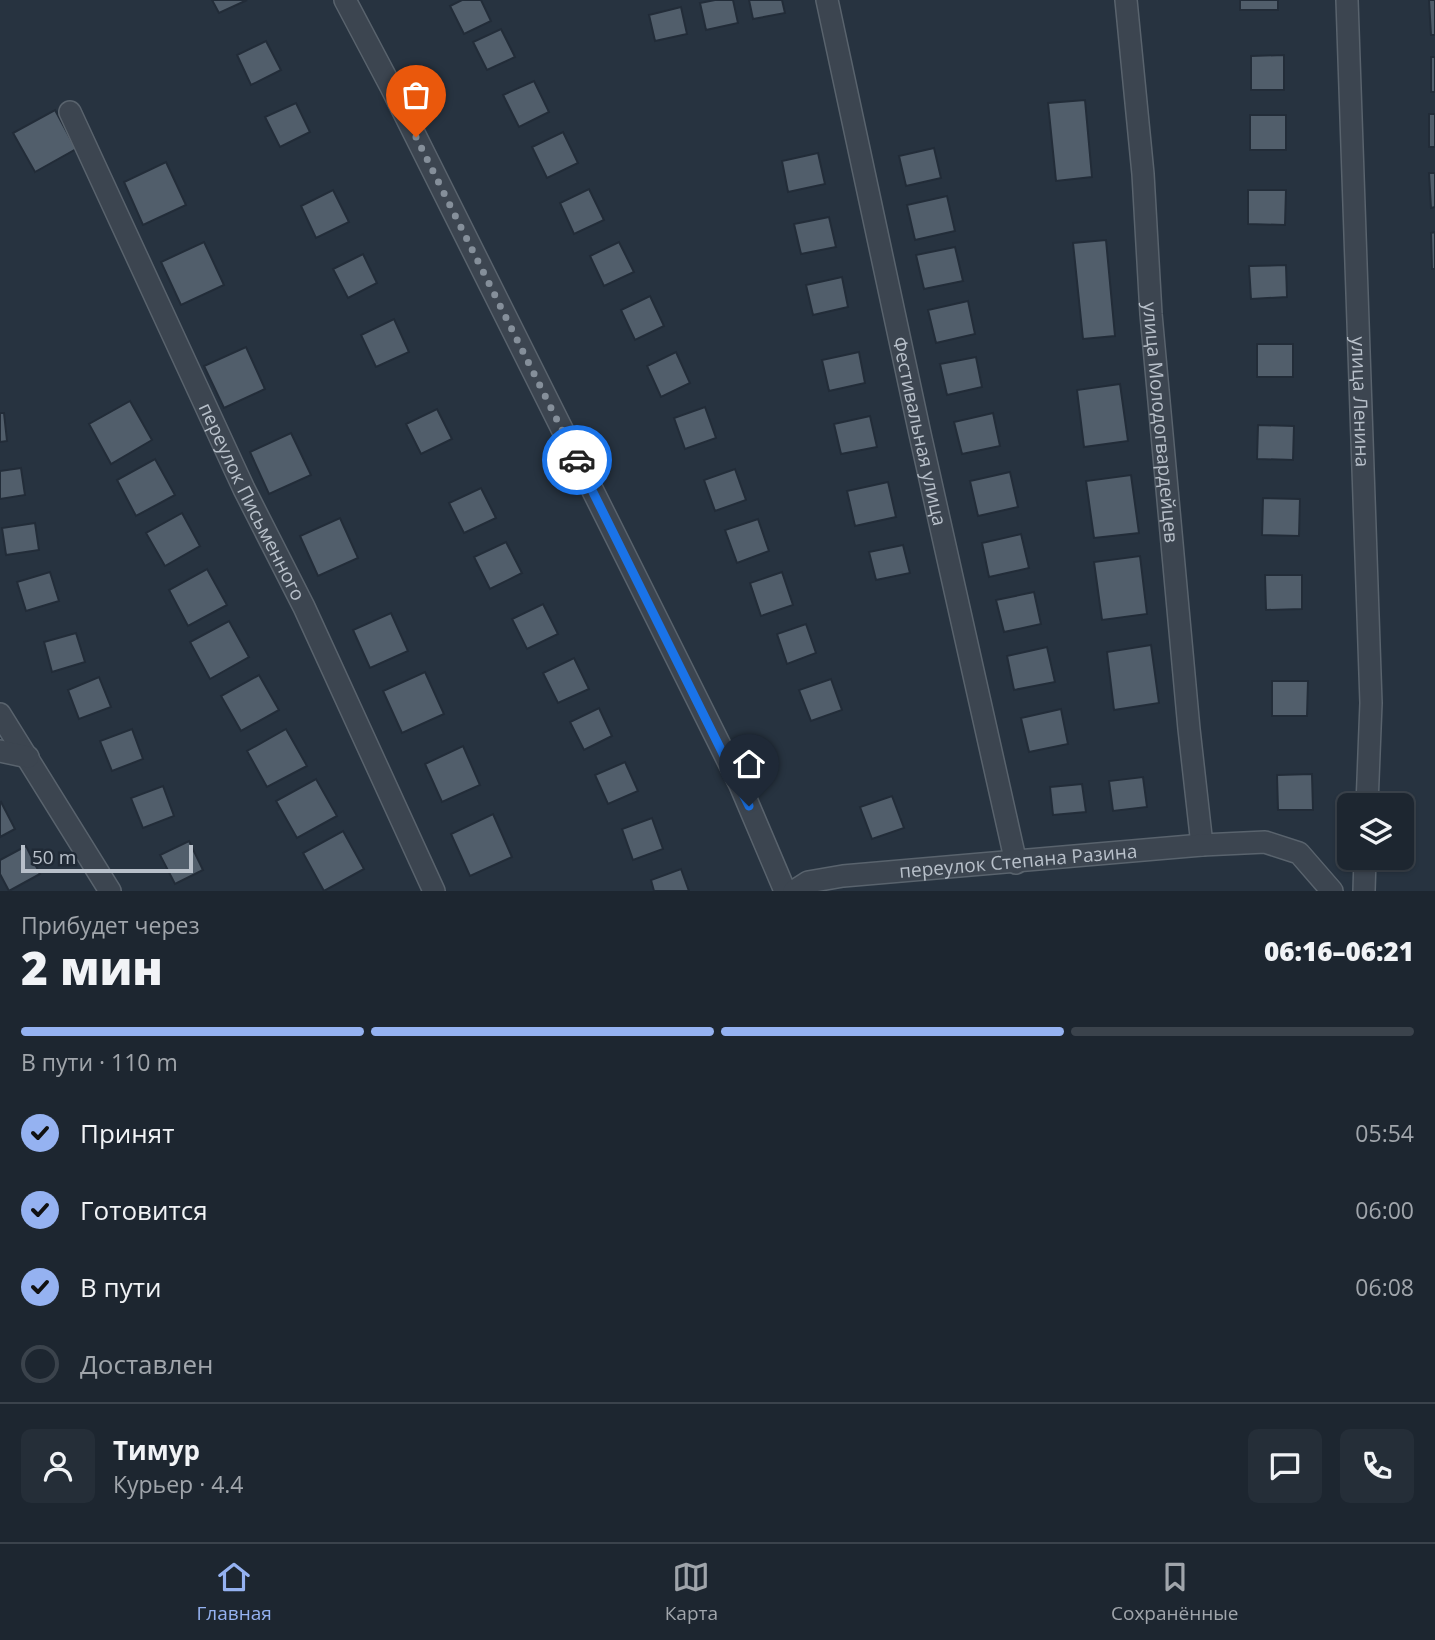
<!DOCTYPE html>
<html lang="ru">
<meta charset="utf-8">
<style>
:root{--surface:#1d2630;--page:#252e38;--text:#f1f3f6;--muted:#a0a5ab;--line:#3b434c;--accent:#95b2f1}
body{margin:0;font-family:"Open Sans",sans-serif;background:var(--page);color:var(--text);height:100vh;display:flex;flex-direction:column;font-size:26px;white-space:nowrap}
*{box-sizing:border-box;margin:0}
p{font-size:23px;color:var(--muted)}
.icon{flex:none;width:38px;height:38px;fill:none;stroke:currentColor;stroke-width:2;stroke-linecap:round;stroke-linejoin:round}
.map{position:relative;height:891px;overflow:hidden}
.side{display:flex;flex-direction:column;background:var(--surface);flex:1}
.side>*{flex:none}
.fabs{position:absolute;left:1337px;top:793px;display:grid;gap:14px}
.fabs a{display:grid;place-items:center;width:77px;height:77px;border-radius:10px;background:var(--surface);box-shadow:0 2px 5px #0004,0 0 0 2px var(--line);font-size:35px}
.scale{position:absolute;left:21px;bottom:18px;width:172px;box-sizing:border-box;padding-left:7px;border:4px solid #b8c0ca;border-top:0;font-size:19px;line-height:24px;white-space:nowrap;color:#b8c0ca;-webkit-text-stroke:5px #202a36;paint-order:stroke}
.pin{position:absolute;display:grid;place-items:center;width:60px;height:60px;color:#fff;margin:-72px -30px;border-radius:50% 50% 50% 0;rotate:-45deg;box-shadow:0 0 7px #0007}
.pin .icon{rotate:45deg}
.courier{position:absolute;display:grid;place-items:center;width:70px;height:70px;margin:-35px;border:5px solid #1a73e8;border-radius:50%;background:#fff;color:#222;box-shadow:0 2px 9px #0007}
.summary em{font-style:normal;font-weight:800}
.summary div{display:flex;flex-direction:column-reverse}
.summary{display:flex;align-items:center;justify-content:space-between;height:119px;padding:0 21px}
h1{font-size:46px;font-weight:800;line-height:52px}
.bar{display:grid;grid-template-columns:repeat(4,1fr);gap:10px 7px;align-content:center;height:84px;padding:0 21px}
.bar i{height:9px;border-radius:5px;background:var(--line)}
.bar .selected{background:var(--accent)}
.bar p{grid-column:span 4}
.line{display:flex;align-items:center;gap:18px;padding:0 21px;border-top:2px solid var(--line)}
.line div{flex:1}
.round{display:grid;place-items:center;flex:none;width:74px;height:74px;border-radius:10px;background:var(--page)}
ol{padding:0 21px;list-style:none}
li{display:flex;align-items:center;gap:21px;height:77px}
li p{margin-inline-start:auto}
li .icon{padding:7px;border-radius:50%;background:var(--accent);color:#111;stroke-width:4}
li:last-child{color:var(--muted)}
li i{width:38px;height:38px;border:4px solid var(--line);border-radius:50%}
.menu{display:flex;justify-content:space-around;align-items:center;height:98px;border-top:2px solid var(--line);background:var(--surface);font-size:19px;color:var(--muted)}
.menu a{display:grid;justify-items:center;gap:4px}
.menu .selected{color:var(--accent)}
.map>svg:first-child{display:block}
.building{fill:#515e6b;stroke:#222c38;stroke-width:2}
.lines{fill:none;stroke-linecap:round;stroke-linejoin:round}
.minor-casing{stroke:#59636d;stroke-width:24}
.minor{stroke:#3c4550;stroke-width:21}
.done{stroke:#858f9a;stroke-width:7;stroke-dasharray:0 12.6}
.route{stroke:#1a73e8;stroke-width:9}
.labels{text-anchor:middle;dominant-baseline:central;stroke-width:6;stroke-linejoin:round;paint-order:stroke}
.street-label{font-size:19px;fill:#b8c0ca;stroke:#202a36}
</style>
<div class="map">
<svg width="1435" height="891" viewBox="0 0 1435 891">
<rect width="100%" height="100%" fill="#273340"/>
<g class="building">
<path d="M 212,0 L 247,0 L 219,13 Z"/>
<path d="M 462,0 L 481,0 L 491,21 L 464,34 L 450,6 Z"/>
<path d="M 715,0 L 733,0 L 738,23 L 706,30 L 700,3 Z"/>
<path d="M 749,0 L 782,0 L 785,13 L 753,19 Z"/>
<rect x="1240" y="0" width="38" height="10"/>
<path d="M 1429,0 L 1435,0 L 1435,35 L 1431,35 Z"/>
<path d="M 681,7 L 687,34 L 655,41 L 649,15 Z"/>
<path d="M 501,29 L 515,57 L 487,70 L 473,42 Z"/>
<path d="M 266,41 L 281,70 L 251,85 L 237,55 Z"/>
<path d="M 1284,55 L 1284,90 L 1251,90 L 1251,56 Z"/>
<rect x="1431" y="57" width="4" height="35"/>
<path d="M 534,81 L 549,112 L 519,127 L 503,95 Z"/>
<path d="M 1085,100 L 1092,177 L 1056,181 L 1048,103 Z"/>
<path d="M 296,103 L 310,132 L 280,147 L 265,117 Z"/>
<path d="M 55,110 L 76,149 L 35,172 L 13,133 Z"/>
<rect x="1429" y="114" width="6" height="33"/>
<rect x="1250" y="115" width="36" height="35"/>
<path d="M 563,132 L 578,163 L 547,178 L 532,147 Z"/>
<path d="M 934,148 L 941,178 L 906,186 L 899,156 Z"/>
<path d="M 818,153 L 825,184 L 788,192 L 782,161 Z"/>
<path d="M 166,162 L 186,205 L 143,225 L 124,182 Z"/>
<path d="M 1429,173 L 1435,173 L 1435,207 L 1431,208 Z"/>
<path d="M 589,189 L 604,220 L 574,234 L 560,203 Z"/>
<path d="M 333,190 L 349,222 L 316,238 L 301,206 Z"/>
<path d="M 1248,190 L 1286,190 L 1285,225 L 1248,224 Z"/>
<path d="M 947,196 L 955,231 L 915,240 L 907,205 Z"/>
<path d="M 829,217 L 836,247 L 801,254 L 794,224 Z"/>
<path d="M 1435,232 L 1435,269 L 1432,269 L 1431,233 Z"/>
<path d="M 1106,240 L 1115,336 L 1083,339 L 1073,243 Z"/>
<path d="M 204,242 L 224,285 L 181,305 L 161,262 Z"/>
<path d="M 619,242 L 634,272 L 604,286 L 590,256 Z"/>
<path d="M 955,247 L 963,281 L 924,289 L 916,255 Z"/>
<path d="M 363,254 L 377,283 L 348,298 L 333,269 Z"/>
<path d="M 1286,265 L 1287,297 L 1251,299 L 1249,266 Z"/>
<path d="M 842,277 L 848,307 L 813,315 L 806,285 Z"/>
<path d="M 650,296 L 664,326 L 635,340 L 621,310 Z"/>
<path d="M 968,301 L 975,334 L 936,343 L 928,310 Z"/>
<path d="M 394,319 L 409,352 L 376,367 L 361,335 Z"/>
<rect x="1257" y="344" width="36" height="33"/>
<path d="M 246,347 L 265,389 L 224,408 L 204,366 Z"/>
<path d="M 676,352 L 690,383 L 661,397 L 647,366 Z"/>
<path d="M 859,352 L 865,383 L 829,391 L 822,360 Z"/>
<path d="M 976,357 L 982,387 L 947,395 L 940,364 Z"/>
<path d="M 1120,384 L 1128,441 L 1084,447 L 1077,390 Z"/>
<path d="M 130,401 L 152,440 L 111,464 L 89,424 Z"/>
<path d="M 705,407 L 716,438 L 685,449 L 674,418 Z"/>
<path d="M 437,409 L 452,439 L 421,454 L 406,424 Z"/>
<path d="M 0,413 L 4,413 L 7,441 L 0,442 Z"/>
<path d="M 993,413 L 1000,446 L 962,454 L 954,422 Z"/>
<path d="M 870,416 L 877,447 L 841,454 L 834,424 Z"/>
<path d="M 1258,425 L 1294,426 L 1293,460 L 1257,459 Z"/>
<path d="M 291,433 L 311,475 L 269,494 L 250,452 Z"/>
<path d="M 155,459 L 175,495 L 136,516 L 117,480 Z"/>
<path d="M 21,468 L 25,495 L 0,499 L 0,471 Z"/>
<path d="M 735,469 L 746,500 L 715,511 L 704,480 Z"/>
<path d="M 1010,472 L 1018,507 L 978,516 L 970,481 Z"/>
<path d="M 1131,475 L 1139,533 L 1094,538 L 1086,481 Z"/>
<path d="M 888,482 L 896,517 L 855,526 L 847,491 Z"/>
<path d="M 481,488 L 496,518 L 464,533 L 449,503 Z"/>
<path d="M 1263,498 L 1300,499 L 1299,536 L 1262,535 Z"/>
<path d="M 182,513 L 200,546 L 165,566 L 146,533 Z"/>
<path d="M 340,518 L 358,558 L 318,576 L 300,536 Z"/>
<path d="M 758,519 L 769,551 L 737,563 L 725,530 Z"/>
<path d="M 35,523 L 39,550 L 6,555 L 2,528 Z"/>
<path d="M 1021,534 L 1029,568 L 989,577 L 982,543 Z"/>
<path d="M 506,542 L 522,573 L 490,589 L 474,557 Z"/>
<path d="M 903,545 L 910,573 L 876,580 L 869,552 Z"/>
<path d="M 1140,556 L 1147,614 L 1102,620 L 1094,562 Z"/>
<path d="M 207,569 L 227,605 L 188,626 L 169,590 Z"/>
<path d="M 50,572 L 59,601 L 26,611 L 17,582 Z"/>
<path d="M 782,572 L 793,605 L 761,616 L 750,583 Z"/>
<path d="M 1265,575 L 1302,575 L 1302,609 L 1266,610 Z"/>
<path d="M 1034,592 L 1041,624 L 1004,632 L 996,600 Z"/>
<path d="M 543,604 L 558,634 L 527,649 L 512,619 Z"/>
<path d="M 391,613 L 408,651 L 370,668 L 353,630 Z"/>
<path d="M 229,621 L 249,657 L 210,679 L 190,642 Z"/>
<path d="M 806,624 L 816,653 L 787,664 L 777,634 Z"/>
<path d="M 76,633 L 85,662 L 52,672 L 44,642 Z"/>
<path d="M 1151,645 L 1159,703 L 1114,710 L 1107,652 Z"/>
<path d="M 1047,647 L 1055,682 L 1014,690 L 1007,656 Z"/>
<path d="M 574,658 L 589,689 L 558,703 L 543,673 Z"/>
<path d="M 425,672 L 444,714 L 402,733 L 383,691 Z"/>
<path d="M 259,675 L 279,710 L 241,731 L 221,696 Z"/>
<path d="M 99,677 L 111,707 L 79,719 L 68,690 Z"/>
<path d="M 831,679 L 842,710 L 811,721 L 799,690 Z"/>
<path d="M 1272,681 L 1308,681 L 1307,716 L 1272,716 Z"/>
<path d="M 599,708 L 612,736 L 584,750 L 570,722 Z"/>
<path d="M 1061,709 L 1068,744 L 1029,752 L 1021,718 Z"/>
<path d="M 132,729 L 143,759 L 112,771 L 100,741 Z"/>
<path d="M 286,729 L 307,766 L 267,787 L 247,751 Z"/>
<path d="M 463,746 L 480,785 L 442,802 L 425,764 Z"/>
<path d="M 625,762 L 638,791 L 608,804 L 595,775 Z"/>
<path d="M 1312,774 L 1313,810 L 1278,810 L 1277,775 Z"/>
<path d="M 1143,777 L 1147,807 L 1113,811 L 1109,781 Z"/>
<path d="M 316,779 L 337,816 L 297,838 L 276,801 Z"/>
<path d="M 1082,784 L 1086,812 L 1053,815 L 1050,787 Z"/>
<path d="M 163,786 L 174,816 L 143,828 L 131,798 Z"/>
<path d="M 892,796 L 904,828 L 872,839 L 860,807 Z"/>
<path d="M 1,802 L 15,829 L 0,837 L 0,803 Z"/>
<path d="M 493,814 L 512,857 L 470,876 L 451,834 Z"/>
<path d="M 652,818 L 663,849 L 633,860 L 622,829 Z"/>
<path d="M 343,831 L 364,869 L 324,891 L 303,853 Z"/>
<path d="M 189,841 L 203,870 L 175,884 L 160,855 Z"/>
<path d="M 26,846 L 40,874 L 9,891 L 0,874 L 0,860 Z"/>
<path d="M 681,869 L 689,891 L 654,891 L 651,880 Z"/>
</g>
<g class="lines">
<defs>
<g id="minor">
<path d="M 345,0 L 391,87 L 740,785 L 785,891"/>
<path id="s1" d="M 827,0 L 920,434 L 1016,863"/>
<path id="s2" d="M 1126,0 L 1143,174 L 1151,314 L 1189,729 L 1202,845"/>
<path id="s3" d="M 1347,0 L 1371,703 L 1367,805"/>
<path id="s4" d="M 70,112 L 244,489 L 304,607 L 434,891"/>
<path d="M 0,714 L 110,891"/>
<path d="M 0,751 L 28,757"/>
<path id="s5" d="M 794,891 L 808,882 L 843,876 L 1202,845 L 1265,842 L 1299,853 L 1332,891"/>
<path d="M 1364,891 L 1365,858"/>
</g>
</defs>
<use href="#minor" class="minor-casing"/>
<use href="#minor" class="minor"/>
</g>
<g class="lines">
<path class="done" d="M 416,137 L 577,460"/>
<path class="route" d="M 577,460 L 749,806"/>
</g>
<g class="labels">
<g class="street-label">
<text stroke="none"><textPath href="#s3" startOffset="402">улица Ленина</textPath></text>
<text stroke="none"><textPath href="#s2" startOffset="424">улица Молодогвардейцев</textPath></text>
<text stroke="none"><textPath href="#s1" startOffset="441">Фестивальная улица</textPath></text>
<text stroke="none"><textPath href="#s4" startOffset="430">переулок Письменного</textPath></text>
<text stroke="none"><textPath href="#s5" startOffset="228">переулок Степана Разина</textPath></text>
</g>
</g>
</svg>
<div class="fabs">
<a><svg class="icon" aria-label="layers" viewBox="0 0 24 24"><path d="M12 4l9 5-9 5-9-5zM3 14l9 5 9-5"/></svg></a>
</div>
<div class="scale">50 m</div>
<div class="pin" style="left:416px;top:137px;background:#ea580c"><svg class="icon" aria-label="bag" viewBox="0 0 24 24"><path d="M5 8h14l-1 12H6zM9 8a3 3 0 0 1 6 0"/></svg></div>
<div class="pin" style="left:749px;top:806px;background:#1f2937"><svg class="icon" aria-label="home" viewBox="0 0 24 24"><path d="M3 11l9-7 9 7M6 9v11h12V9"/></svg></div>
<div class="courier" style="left:577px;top:460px"><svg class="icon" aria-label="car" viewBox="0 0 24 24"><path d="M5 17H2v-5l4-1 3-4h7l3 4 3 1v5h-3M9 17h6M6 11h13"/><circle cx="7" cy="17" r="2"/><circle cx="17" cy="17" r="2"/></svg></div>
</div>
<section class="side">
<div class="summary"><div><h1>2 мин</h1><p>Прибудет через</p></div><em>06:16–06:21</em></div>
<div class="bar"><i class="selected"></i><i class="selected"></i><i class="selected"></i><i></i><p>В пути · 110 m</p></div>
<ol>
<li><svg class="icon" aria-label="check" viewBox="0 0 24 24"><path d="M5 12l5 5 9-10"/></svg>Принят<p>05:54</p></li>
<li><svg class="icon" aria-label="check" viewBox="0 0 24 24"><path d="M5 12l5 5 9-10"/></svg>Готовится<p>06:00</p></li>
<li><svg class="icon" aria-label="check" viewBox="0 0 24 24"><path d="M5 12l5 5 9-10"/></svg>В пути<p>06:08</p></li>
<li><i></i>Доставлен</li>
</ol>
<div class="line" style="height:126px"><a class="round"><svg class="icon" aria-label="person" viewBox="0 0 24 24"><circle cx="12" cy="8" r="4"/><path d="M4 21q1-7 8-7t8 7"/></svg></a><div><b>Тимур</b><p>Курьер · 4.4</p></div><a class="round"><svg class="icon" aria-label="chat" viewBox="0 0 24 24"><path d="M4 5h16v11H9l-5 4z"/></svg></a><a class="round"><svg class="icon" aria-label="phone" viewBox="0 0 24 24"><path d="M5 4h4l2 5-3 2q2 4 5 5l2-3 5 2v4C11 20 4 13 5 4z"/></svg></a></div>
</section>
<nav class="menu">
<a class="selected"><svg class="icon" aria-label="home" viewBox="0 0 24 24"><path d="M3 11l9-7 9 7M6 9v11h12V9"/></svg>Главная</a>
<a><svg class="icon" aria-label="map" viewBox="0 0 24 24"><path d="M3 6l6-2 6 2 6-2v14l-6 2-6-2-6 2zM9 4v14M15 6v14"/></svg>Карта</a>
<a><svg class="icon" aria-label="saved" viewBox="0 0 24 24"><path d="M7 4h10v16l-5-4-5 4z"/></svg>Сохранённые</a>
</nav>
